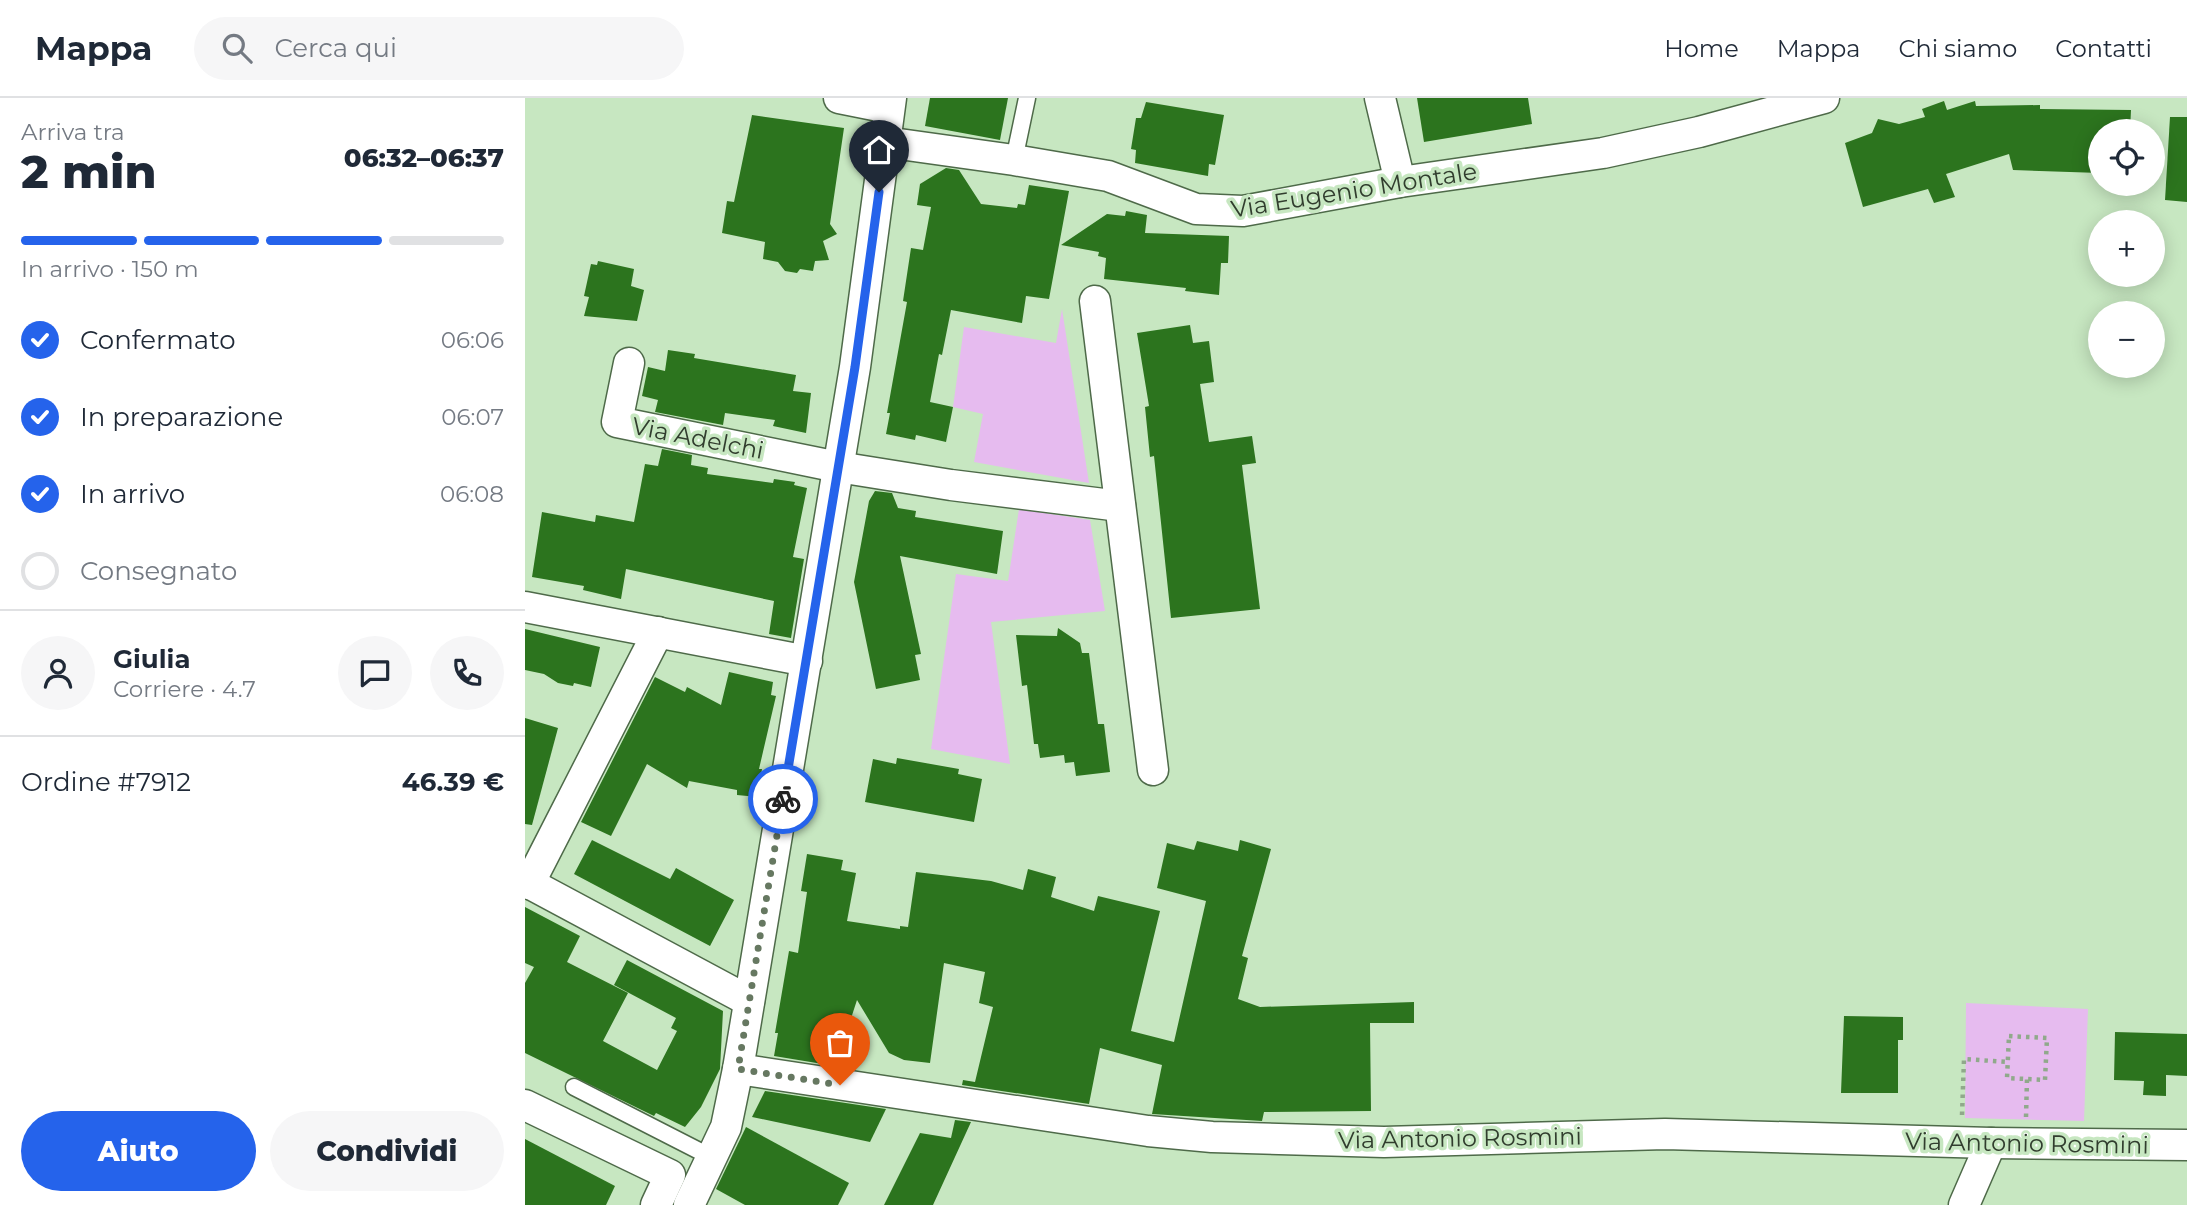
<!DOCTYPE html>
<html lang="it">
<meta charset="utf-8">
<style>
:root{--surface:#fff;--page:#f6f6f7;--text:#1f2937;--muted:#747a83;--line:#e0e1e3;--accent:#2563eb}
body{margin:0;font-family:Montserrat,sans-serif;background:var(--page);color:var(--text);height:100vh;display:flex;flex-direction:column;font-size:26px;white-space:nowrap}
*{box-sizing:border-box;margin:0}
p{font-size:23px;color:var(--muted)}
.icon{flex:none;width:38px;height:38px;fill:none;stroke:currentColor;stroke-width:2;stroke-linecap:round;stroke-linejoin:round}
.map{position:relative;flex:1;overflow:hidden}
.panel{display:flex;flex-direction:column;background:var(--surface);width:525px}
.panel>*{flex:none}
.tools{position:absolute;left:1563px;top:21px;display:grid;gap:14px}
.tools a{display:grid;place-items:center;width:77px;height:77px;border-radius:50%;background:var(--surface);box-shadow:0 4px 18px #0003;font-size:35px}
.pin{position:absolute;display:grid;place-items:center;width:60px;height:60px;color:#fff;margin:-72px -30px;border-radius:50% 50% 50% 0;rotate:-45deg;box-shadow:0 0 7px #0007}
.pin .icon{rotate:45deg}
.courier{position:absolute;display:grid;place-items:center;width:70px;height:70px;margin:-35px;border:5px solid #2563eb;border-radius:50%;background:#fff;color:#222;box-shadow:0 2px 9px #0007}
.summary em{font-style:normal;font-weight:800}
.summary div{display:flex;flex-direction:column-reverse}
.summary{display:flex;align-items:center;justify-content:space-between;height:119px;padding:0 21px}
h1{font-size:46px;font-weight:800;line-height:52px}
.bar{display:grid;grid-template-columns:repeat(4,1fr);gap:10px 7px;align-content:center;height:84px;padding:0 21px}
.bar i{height:9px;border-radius:5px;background:var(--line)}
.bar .selected{background:var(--accent)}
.bar p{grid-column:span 4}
.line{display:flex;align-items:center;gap:18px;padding:0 21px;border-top:2px solid var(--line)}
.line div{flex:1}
.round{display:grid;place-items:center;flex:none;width:74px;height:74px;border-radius:37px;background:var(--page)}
ol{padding:0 21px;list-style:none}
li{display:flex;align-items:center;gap:21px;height:77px}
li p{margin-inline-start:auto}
li .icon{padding:7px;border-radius:50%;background:var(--accent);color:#fff;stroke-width:4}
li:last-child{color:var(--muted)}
li i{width:38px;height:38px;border:4px solid var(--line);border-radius:50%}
.action{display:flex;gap:14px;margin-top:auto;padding:14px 21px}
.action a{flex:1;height:80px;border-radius:42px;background:var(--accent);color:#fff;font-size:28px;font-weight:800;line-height:80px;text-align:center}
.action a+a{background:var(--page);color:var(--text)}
header{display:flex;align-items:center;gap:42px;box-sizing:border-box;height:98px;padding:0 35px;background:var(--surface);border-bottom:2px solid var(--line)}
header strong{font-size:33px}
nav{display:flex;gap:38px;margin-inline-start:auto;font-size:24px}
.search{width:490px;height:63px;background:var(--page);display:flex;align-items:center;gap:18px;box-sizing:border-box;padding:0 24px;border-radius:38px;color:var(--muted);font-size:26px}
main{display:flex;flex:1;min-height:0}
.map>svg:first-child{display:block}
.green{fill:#e6bbef}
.building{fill:#2c741e}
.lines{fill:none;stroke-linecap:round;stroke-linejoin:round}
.lane-casing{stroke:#4e6a49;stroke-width:19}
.street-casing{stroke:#4e6a49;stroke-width:33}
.path{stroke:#90a98b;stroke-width:4.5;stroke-dasharray:3.5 5;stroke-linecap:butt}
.lane{stroke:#fff;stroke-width:16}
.street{stroke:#fff;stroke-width:30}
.done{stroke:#667861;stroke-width:7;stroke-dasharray:0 12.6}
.route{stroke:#2563eb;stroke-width:9}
.labels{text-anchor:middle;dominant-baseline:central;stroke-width:7;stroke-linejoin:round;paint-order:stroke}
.street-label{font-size:24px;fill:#313d2e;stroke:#c7e7c1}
</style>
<header>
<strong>Mappa</strong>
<div class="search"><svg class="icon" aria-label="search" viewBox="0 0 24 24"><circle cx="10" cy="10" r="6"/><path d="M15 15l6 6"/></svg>Cerca qui</div>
<nav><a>Home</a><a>Mappa</a><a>Chi siamo</a><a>Contatti</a></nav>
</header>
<main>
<section class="panel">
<div class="summary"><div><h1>2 min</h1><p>Arriva tra</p></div><em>06:32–06:37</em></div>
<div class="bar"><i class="selected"></i><i class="selected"></i><i class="selected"></i><i></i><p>In arrivo · 150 m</p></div>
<ol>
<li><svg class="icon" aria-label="check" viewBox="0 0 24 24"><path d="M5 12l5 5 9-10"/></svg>Confermato<p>06:06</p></li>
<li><svg class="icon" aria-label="check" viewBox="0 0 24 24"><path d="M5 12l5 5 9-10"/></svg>In preparazione<p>06:07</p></li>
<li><svg class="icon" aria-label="check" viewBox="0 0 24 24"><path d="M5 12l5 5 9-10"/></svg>In arrivo<p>06:08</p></li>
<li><i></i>Consegnato</li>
</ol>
<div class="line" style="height:126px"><a class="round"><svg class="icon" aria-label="person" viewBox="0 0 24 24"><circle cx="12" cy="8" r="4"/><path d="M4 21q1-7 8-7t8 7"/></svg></a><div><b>Giulia</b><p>Corriere · 4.7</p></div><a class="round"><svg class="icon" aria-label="chat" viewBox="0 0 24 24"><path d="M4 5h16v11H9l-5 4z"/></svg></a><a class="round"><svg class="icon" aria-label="phone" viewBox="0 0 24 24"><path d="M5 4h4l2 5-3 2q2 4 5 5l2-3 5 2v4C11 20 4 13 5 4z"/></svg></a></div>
<div class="line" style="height:91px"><div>Ordine #7912</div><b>46.39 €</b></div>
<div class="action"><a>Aiuto</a><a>Condividi</a></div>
</section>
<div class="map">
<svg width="1662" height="1107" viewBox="0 0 1662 1107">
<rect width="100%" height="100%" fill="#c7e7c1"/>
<g class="green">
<path d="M 537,211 L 564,385 L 449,364 L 458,316 L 428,309 L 439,229 L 531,245 Z"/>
<path d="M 494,411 L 565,422 L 580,513 L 466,524 L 485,666 L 406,651 L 431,476 L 483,483 Z"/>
<path d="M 1441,905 L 1563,911 L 1559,1023 L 1440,1020 Z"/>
</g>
<g class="building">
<path d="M 405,0 L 483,0 L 475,42 L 400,28 Z"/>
<path d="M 892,0 L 1003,0 L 1007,26 L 899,44 Z"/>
<path d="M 1419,3 L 1422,12 L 1450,3 L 1451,8 L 1515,7 L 1515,11 L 1606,12 L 1605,33 L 1575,33 L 1575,75 L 1488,72 L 1484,56 L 1421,76 L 1430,99 L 1409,105 L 1403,91 L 1338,109 L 1320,45 L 1347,35 L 1353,21 L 1374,26 L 1400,19 L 1397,11 Z"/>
<path d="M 621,4 L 699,17 L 690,67 L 684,66 L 683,78 L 610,65 L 611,52 L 606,51 L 611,20 L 616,20 Z"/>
<path d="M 227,17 L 319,30 L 305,126 L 312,136 L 298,143 L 304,162 L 290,163 L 288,173 L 275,171 L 272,175 L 260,173 L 253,164 L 238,161 L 240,144 L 197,135 L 202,103 L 209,104 Z"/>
<path d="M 1645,19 L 1662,19 L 1662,104 L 1640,102 Z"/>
<path d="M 421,70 L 434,72 L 456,106 L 492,110 L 493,106 L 500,107 L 504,87 L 544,93 L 524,201 L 501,198 L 497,225 L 426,212 L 417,257 L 414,256 L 405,304 L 428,309 L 421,344 L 391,337 L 390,342 L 361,336 L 365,315 L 362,315 L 382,204 L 378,203 L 386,150 L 398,152 L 406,109 L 392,107 L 395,86 Z"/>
<path d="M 601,113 L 622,117 L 620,135 L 704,138 L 703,165 L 696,165 L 694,197 L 660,193 L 661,190 L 579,181 L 581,160 L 573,158 L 574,154 L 536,147 L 582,116 L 600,118 Z"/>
<path d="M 73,163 L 109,171 L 106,188 L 119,192 L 112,223 L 59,218 L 64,199 L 59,198 L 66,166 L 72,167 Z"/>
<path d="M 665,227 L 668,245 L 684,243 L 689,284 L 675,286 L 684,344 L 727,338 L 731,365 L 717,367 L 735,511 L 646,520 L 629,358 L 625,359 L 620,309 L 624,308 L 612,235 Z"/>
<path d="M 143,252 L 170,256 L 169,260 L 271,277 L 268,293 L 286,295 L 281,335 L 248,328 L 250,322 L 200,315 L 198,327 L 130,314 L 133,302 L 117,298 L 123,269 L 140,273 Z"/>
<path d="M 137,351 L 167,357 L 166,367 L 183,370 L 182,376 L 248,385 L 249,381 L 270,384 L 269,387 L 282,390 L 268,459 L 279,461 L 266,540 L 244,536 L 249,503 L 101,471 L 96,501 L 58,492 L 59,488 L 7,479 L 17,414 L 70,424 L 71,417 L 109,424 L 120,366 L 133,368 Z"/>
<path d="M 350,393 L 367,395 L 373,410 L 391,413 L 390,419 L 478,433 L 472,476 L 375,458 L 396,556 L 390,557 L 395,582 L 351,591 L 329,484 L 344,403 Z"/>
<path d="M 533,530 L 555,545 L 557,555 L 564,555 L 573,626 L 579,626 L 585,674 L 551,678 L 549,664 L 540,665 L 539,657 L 515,660 L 513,646 L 509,646 L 502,587 L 497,588 L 491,537 L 532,538 Z"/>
<path d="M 0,531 L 75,549 L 66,589 L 49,585 L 48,588 L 33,585 L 19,576 L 0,572 Z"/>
<path d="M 204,574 L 248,584 L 246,597 L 251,598 L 234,671 L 237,671 L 233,699 L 212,697 L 212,692 L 164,683 L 162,690 L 122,666 L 86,738 L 56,724 L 130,579 L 160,594 L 162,589 L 196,607 Z"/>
<path d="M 0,620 L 33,630 L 7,727 L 0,726 Z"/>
<path d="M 372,660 L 434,671 L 433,676 L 457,681 L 449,724 L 340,704 L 348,661 L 371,666 Z"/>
<path d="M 67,742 L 145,781 L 151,770 L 209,802 L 185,848 L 49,776 Z"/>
<path d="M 715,742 L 746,751 L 717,858 L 723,860 L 713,901 L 735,909 L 889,904 L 889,925 L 845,925 L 846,1013 L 739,1014 L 737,1023 L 627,1016 L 637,967 L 575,950 L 564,1006 L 437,987 L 438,982 L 450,984 L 468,909 L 454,905 L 460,874 L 419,865 L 405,965 L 379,962 L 364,955 L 332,902 L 317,948 L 313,947 L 310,968 L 249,958 L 253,935 L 250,935 L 264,853 L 273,855 L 282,794 L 276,793 L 282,756 L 318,762 L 316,772 L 331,775 L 322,823 L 375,831 L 375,828 L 383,829 L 391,774 L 466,783 L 498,792 L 503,771 L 531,779 L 526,799 L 569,813 L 573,798 L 635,813 L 606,933 L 649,944 L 681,803 L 632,790 L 642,745 L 669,752 L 672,743 L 713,753 Z"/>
<path d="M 0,809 L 55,838 L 42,864 L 103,895 L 78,943 L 132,972 L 152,933 L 146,930 L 151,920 L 89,887 L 102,862 L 198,913 L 195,971 L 176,1009 L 160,1029 L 131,1015 L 129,1018 L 0,955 L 0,885 L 9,869 L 0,865 Z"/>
<path d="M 1319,918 L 1378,919 L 1378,942 L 1373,942 L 1373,995 L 1316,995 Z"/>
<path d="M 1590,934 L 1662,936 L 1662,978 L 1641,977 L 1641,998 L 1618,997 L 1619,983 L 1589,982 Z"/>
<path d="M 240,993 L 361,1011 L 345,1044 L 227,1019 Z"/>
<path d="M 430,1022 L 446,1024 L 408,1107 L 359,1107 L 395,1035 L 426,1040 Z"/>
<path d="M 221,1029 L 324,1085 L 313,1107 L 220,1107 L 191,1091 Z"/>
<path d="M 0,1041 L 90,1088 L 81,1107 L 0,1107 Z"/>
</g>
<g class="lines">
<defs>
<g id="lane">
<path d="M 489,62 L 502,0"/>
<path d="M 49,989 L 186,1059"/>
</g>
<g id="street">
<path d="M 314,0 L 364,10"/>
<path d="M 855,0 L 875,84"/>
<path d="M 360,44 L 489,62 L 583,78 L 671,111 L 718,113 L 875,84 L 1078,55 L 1174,34 L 1299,0"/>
<path d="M 570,203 L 628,672"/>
<path d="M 104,265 L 92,324 L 313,369 L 426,387 L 595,408"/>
<path d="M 0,509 L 282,563"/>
<path d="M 0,783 L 224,903"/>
<path d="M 4,786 L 133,534"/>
<path d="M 213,971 L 623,1033 L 687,1039 L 859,1044 L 1140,1036 L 1466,1045 L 1662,1047"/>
<path d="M 0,1007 L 145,1077 L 131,1107"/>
<path d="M 164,1107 L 201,1029 L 213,971 L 330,269 L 366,0"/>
<path d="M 1439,1107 L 1466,1045"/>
</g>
</defs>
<use href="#lane" class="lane-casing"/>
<use href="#street" class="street-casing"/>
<g class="path">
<path d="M 1484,938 L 1522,940 L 1520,982 L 1482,980 Z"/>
<path d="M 1437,1017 L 1439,961 L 1483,964"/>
<path d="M 1501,1019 L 1502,981"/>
</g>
<use href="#lane" class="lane"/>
<use href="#street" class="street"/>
</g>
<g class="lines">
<path class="done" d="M 258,701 L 213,971 L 315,987"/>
<path class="route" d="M 258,701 L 330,269 L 354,94"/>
</g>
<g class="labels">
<g class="street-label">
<text transform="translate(829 92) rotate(-9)">Via Eugenio Montale</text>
<text transform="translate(173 340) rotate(11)">Via Adelchi</text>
<text transform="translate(935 1040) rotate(-1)">Via Antonio Rosmini</text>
<text transform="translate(1502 1045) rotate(1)">Via Antonio Rosmini</text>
</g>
</g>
</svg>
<div class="tools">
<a><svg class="icon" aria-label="locate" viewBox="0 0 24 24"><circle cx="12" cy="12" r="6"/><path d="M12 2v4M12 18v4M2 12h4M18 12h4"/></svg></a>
<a>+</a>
<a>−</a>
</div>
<div class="pin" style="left:315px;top:987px;background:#ea580c"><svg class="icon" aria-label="bag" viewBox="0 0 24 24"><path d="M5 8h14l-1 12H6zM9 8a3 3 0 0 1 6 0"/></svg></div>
<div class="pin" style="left:354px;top:94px;background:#1f2937"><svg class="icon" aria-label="home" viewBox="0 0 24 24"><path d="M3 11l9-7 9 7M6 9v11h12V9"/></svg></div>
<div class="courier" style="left:258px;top:701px"><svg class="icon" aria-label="bike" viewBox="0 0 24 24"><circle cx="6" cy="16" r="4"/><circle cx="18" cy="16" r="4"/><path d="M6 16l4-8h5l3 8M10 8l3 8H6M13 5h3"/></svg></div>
</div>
</main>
